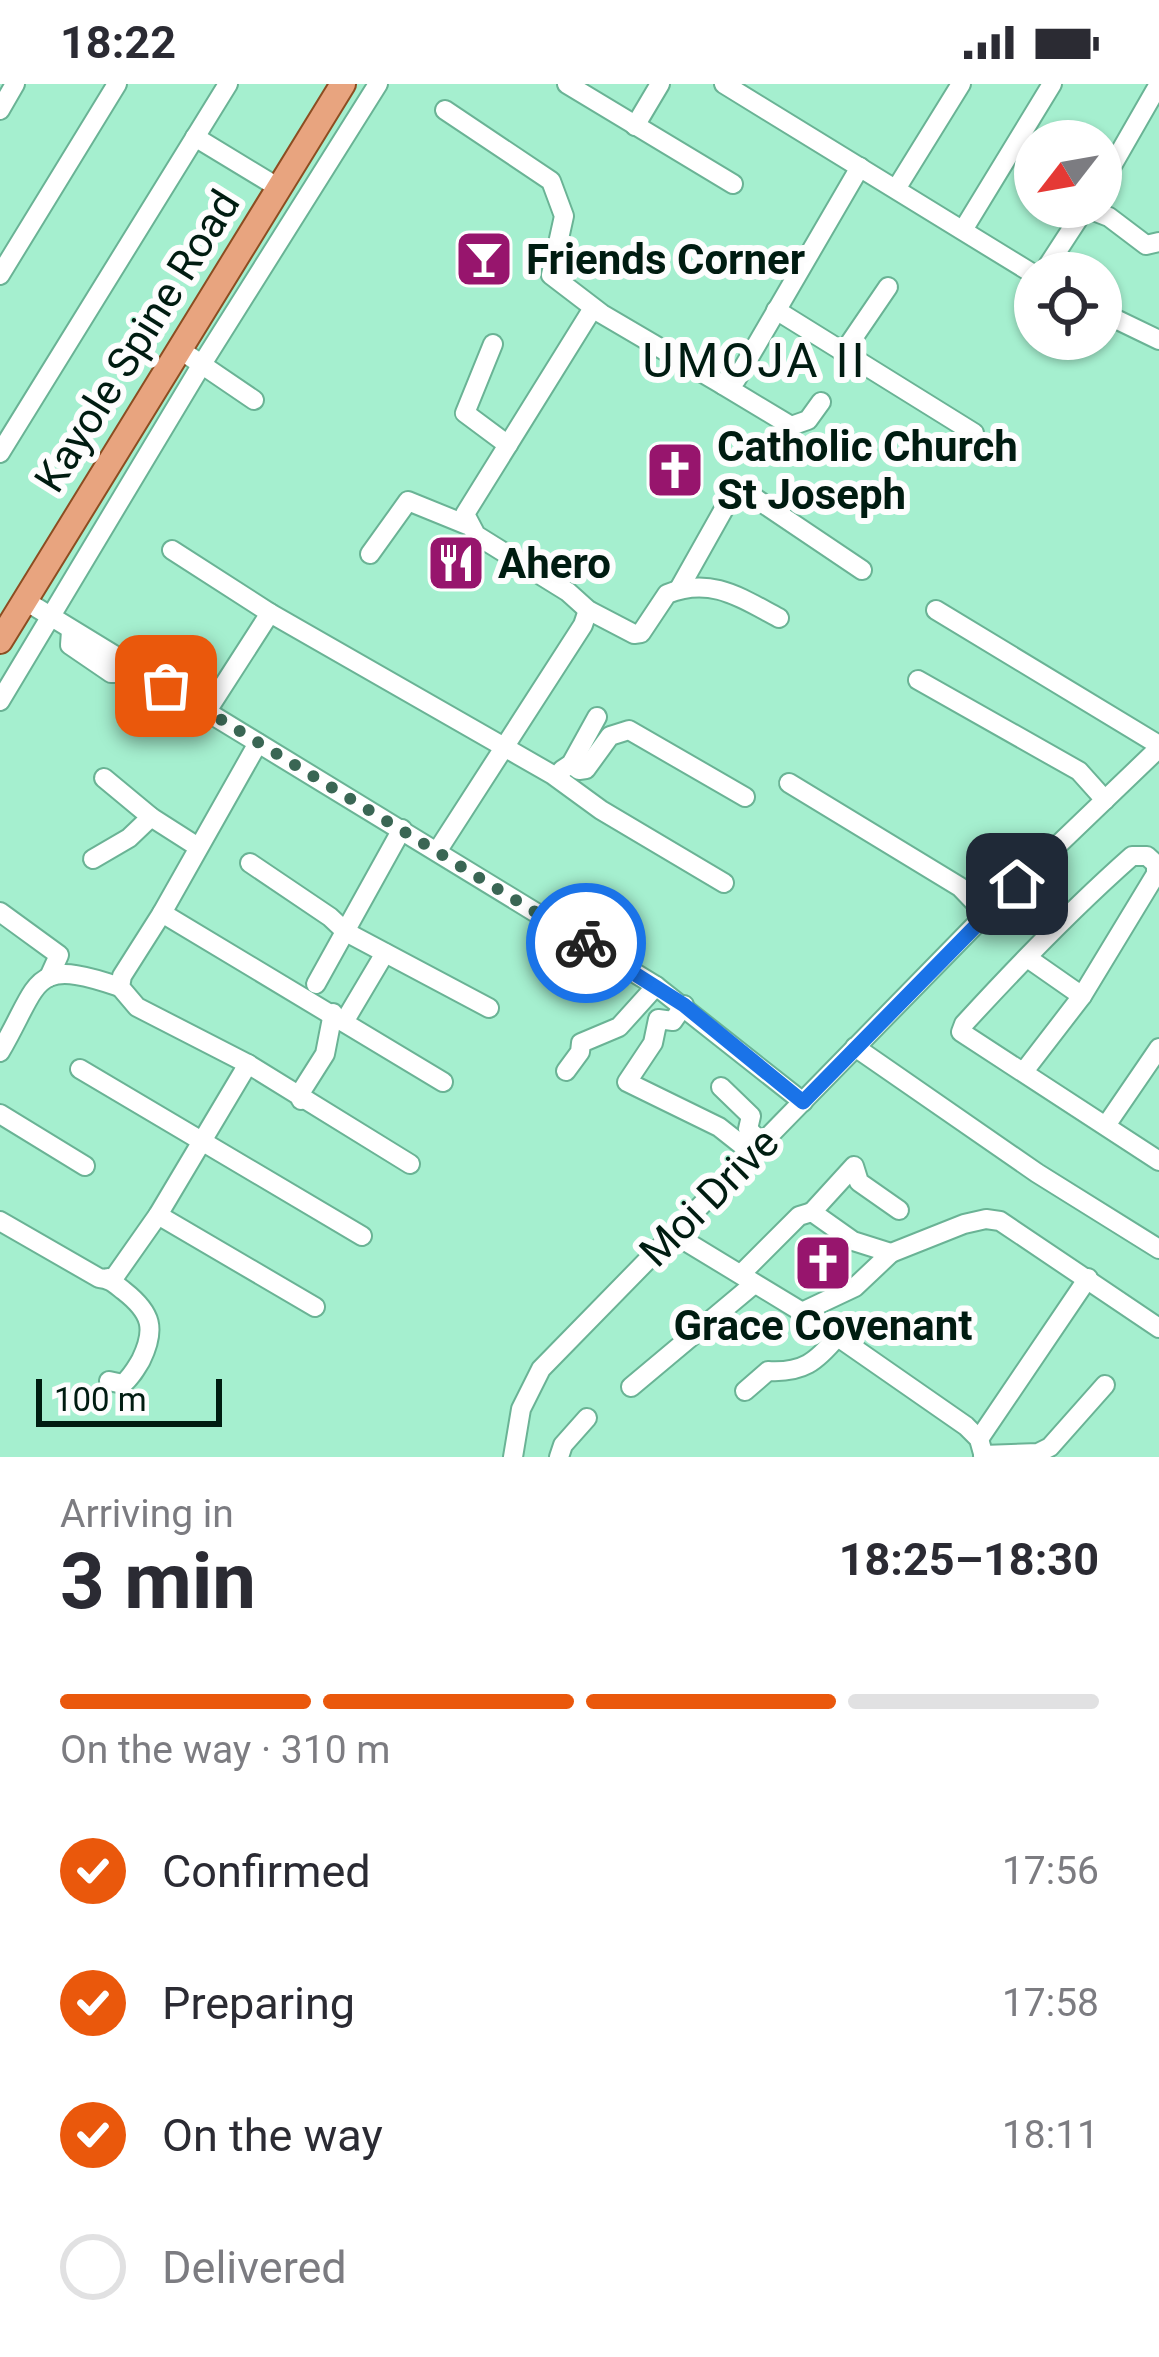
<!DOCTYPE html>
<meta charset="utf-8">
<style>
:root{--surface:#fff;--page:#f7f7f7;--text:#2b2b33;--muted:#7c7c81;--line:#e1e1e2;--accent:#ea580c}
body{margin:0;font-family:Roboto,sans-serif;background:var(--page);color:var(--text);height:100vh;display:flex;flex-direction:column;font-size:45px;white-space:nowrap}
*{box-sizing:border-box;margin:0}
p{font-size:39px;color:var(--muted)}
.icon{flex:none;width:66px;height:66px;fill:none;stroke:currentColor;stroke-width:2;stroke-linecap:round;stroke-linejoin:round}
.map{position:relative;height:1373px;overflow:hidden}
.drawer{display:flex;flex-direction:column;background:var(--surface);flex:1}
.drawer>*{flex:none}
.needle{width:78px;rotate:239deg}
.tools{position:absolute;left:1014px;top:36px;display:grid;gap:24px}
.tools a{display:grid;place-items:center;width:108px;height:108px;border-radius:50%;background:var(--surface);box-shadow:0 3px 9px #0004;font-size:60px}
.scale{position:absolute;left:36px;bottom:30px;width:186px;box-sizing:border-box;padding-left:12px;border:6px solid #001c11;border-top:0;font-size:33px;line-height:42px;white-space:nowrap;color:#001c11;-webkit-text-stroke:9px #fdfdfd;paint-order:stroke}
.pin{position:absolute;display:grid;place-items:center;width:102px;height:102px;color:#fff;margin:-51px;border-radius:24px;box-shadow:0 6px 18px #0006}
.courier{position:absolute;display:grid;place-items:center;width:120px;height:120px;margin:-60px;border:9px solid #1a73e8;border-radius:50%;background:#fff;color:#222;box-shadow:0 3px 15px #0007}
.headline em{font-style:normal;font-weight:700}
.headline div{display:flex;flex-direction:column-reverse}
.headline{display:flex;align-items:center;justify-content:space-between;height:204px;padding:0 60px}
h1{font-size:78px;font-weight:700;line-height:90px}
.bar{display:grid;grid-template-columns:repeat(4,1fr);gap:18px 12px;align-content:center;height:144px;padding:0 60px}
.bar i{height:15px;border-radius:9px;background:var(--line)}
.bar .on{background:var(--accent)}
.bar p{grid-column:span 4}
ol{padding:0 60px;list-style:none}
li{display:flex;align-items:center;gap:36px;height:132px}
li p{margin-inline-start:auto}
li .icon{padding:12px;border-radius:50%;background:var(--accent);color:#fff;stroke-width:4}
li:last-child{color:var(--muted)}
li i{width:66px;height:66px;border:6px solid var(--line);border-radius:50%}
.status{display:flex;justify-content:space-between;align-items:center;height:84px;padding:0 60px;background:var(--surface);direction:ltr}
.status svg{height:33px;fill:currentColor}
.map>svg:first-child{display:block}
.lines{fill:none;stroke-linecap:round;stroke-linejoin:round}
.minor-casing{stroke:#6ab395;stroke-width:22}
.major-casing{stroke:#8c4d21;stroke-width:28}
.minor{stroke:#fff;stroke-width:18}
.major{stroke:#e8a47f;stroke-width:24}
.done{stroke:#3a6654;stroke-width:12;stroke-dasharray:0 21.6}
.route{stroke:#1a73e8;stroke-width:15}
.labels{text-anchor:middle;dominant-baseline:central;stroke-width:12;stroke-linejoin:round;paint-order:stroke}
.poi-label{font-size:42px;font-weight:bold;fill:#001c11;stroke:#fdfdfd;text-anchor:start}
.street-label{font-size:42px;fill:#001c11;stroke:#fdfdfd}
.quarter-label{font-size:48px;letter-spacing:3px;fill:#001c11;stroke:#fdfdfd}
</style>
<div class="status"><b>18:22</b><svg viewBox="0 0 49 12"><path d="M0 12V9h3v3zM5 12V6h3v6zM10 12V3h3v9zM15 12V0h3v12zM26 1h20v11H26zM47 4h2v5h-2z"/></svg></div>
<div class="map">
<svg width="1159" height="1373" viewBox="0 0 1159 1373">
<rect width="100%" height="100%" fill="#a5efcf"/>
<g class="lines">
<defs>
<g id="minor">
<path d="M 567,0 L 733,100"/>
<path d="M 724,0 L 1035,191"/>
<path d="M 0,26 L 15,0"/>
<path d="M 445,26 L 551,97 L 564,132 L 551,191 L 602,230 L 723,301 L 736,296 L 860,83"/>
<path d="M 635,42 L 660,0"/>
<path d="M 195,53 L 279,104"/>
<path d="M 1101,101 L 1159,0"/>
<path d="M 896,105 L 961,0"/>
<path d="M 1086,124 L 1109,133 L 1146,161 L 1159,158"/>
<path d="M 963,146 L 1052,0"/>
<path d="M 1043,189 L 1086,123"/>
<path d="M 0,191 L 117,0"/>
<path d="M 593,224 L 465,430 L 476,451 L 568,508 L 588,526 L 634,550 L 641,549 L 667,510 C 711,492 741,514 779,534"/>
<path d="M 776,226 L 974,349"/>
<path d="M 1101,228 L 1159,256"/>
<path d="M 493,260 L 465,329 L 508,361"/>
<path d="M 179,265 L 254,316"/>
<path d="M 843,269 L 888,203"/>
<path d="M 723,301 L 791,342 L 808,336 L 821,318"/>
<path d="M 0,369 L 228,0"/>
<path d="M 172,466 L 270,529 L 207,627"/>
<path d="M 370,470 L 408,417 L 467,441"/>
<path d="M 679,505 L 729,416 L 739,408 L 746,408 L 862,486"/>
<path d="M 24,516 L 656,902 L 803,1018"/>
<path d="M 936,526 L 1159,661"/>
<path d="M 270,529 L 553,691 L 601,726 L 724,799"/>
<path d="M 71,547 L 70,561 L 111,589 L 120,589 L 125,578"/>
<path d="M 918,596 L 1079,687 L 1105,716"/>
<path d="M 0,617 L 202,280 L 378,0"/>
<path d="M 571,680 L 579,686 L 586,685 L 610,652 L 629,646 L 745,713"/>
<path d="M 562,686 L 571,680 L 597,633"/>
<path d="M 104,694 L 151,733 L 198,763"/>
<path d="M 789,699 L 960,803 L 986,830"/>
<path d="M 438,766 L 583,541 L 588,526"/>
<path d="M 93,775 L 129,754 L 151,733"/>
<path d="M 250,779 L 330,833 L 346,848 L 489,924"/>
<path d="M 0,828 L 59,871 L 49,893"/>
<path d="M 162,829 L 443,998"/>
<path d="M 1029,875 L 1082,912"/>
<path d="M 316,900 L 402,745"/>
<path d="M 684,921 L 673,937 L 658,935 L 653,959 L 627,998 L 719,1043 L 752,1069"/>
<path d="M 344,938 L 385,869"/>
<path d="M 855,963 L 1037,1089 L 1159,1165"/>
<path d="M 0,968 C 41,898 30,872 120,903"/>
<path d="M 248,980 L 410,1080"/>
<path d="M 80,985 L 362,1152"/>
<path d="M 1025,986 L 1082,912 L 1156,790 L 1156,780 L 1147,772 L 1132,772 C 1072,825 1018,881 964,940 L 961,948 L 1159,1077"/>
<path d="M 566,987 L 580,968 L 581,959 L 619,943 L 656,902"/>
<path d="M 721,1003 L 751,1032 L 748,1045 L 762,1059"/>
<path d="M 301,1016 L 299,1011 L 325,970 L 333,929"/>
<path d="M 0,1030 L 85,1082"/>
<path d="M 1107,1040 L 1159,964"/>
<path d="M 812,1128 L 854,1082 L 859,1098 L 899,1126"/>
<path d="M 158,1131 L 315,1223"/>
<path d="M 0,1137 L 99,1194 C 111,1195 115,1200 124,1207 C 152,1229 156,1245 141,1276 C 135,1286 132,1292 123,1300 L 109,1297"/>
<path d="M 672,1149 L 802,1228 L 966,1342 L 979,1355 L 984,1373"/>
<path d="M 742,1189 L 799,1132 L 812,1128 L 853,1157 L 891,1169 L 964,1140 L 986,1135 L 1000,1137 L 1159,1244"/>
<path d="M 108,1194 L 113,1195 L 158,1131 L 248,980 L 137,923 L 120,903 L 122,892 L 162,829 L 258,659"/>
<path d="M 802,1228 L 855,1203 L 891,1169"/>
<path d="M 631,1303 L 754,1200"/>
<path d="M 745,1307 L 768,1287 C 803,1289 816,1278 838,1252"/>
<path d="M 979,1355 L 1088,1194"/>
<path d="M 983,1371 L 1038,1369 L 1050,1363 L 1105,1301"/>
<path d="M 513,1373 L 521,1325 L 541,1285 L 986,830 L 1159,664"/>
<path d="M 559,1373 L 563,1361 L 587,1334"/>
</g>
<path id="major" d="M 0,557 L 343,0"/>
</defs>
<use href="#minor" class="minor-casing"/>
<use href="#major" class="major-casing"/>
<use href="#minor" class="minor"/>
<use href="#major" class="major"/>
</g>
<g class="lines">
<path class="done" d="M 166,602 L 586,859"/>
<path class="route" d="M 586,859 L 684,921 L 803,1018 L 1017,800"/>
</g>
<defs>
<symbol id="bar-square" viewBox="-11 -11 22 22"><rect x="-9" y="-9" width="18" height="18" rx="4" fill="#97156d" stroke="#fdfdfd"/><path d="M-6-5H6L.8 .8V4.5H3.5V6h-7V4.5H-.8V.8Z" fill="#fff"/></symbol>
<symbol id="church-square" viewBox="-11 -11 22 22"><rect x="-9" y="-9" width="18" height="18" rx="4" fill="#97156d" stroke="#fdfdfd"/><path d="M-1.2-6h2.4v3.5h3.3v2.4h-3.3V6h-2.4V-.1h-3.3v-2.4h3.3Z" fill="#fff"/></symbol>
<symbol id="restaurant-square" viewBox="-11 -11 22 22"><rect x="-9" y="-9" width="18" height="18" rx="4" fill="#97156d" stroke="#fdfdfd"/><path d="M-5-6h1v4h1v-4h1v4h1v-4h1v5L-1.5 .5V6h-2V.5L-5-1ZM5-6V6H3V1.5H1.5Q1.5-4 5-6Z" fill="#fff"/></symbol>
</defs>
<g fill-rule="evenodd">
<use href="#bar-square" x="451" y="142" width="66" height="66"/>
<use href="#church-square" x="642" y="353" width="66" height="66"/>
<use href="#restaurant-square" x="423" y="446" width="66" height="66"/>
<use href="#church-square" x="790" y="1146" width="66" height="66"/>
</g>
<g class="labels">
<g class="poi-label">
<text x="526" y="175">Friends Corner</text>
<text x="717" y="362">Catholic Church<tspan x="717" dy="48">St Joseph</tspan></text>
<text x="498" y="479">Ahero</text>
<text x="823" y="1241" text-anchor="middle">Grace Covenant</text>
</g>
<g class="street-label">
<text transform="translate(137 257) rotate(-58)">Kayole Spine Road</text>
<text transform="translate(709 1113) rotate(-45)">Moi Drive</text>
</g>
<g class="quarter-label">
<text x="755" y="276">UMOJA II</text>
</g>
</g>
</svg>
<div class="tools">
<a><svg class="needle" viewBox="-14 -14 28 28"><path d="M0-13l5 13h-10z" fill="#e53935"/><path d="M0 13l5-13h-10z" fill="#7c7c81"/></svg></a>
<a><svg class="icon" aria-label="locate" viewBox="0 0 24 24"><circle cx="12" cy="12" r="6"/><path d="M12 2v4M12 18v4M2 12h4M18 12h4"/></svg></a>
</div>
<div class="scale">100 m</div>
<div class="pin" style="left:166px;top:602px;background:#ea580c"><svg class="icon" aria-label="bag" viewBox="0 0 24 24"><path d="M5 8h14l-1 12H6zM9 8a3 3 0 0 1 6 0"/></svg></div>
<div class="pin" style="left:1017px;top:800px;background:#1f2937"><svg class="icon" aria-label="home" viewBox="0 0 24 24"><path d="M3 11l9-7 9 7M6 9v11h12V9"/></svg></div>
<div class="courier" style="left:586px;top:859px"><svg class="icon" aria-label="bike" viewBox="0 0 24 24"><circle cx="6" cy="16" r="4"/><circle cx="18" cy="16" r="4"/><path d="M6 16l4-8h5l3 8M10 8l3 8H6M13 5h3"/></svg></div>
</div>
<section class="drawer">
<div class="headline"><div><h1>3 min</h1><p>Arriving in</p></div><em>18:25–18:30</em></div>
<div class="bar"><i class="on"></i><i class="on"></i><i class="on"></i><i></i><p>On the way · 310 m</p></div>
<ol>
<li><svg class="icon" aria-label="check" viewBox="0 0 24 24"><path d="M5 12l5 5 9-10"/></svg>Confirmed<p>17:56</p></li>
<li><svg class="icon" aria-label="check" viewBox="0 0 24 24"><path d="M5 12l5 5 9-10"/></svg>Preparing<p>17:58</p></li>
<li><svg class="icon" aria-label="check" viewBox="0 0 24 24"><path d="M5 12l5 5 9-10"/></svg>On the way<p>18:11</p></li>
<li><i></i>Delivered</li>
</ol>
</section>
